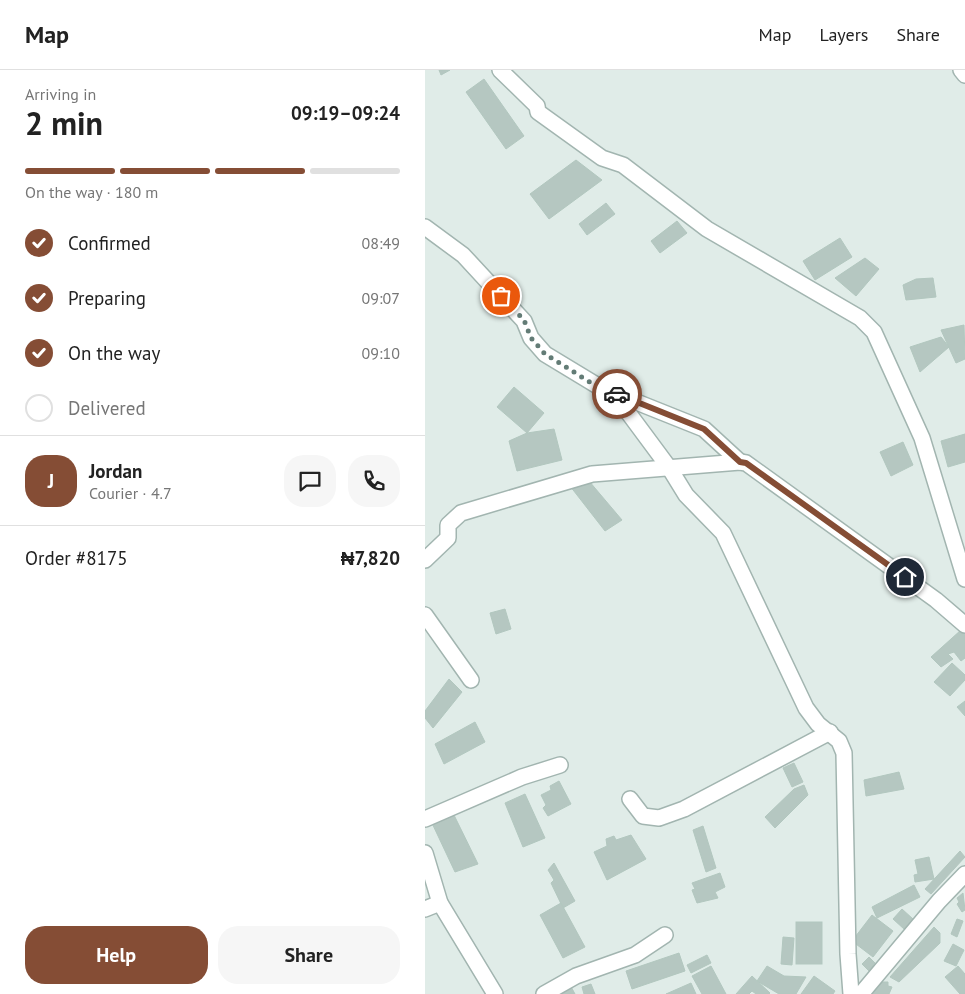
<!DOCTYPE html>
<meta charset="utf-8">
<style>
:root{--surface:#fff;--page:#f6f6f6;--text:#222;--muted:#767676;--line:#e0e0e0;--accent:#854d35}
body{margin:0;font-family:"PT Sans",sans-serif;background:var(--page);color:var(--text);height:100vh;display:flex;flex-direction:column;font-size:19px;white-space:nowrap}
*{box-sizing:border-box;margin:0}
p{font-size:16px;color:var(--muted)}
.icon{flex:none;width:28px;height:28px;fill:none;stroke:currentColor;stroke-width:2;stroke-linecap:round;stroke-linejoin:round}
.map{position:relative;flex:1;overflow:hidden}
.drawer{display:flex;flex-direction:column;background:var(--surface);width:425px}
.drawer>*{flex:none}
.pin{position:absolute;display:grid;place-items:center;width:42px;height:42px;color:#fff;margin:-21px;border:2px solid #fff;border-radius:50%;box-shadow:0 1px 5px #0007}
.courier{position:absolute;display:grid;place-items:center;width:50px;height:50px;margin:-25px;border:4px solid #854d35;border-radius:50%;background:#fff;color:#222;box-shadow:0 1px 6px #0007}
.overview em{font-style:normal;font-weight:800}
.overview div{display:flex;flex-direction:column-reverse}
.overview{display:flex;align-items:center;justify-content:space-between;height:85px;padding:0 25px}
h1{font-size:32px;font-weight:800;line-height:38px}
.bar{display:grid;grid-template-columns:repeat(4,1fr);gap:8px 5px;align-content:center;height:60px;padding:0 25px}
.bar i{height:6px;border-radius:4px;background:var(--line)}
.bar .selected{background:var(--accent)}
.bar p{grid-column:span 4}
.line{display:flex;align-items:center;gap:12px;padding:0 25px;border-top:1px solid var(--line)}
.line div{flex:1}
.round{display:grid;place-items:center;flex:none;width:52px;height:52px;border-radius:20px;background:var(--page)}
ol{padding:0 25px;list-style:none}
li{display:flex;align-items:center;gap:15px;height:55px}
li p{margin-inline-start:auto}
li .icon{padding:5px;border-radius:50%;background:var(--accent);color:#fff;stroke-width:4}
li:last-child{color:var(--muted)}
li i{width:28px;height:28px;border:2px solid var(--line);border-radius:50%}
.button{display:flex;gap:10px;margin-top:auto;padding:10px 25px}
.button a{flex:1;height:58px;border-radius:20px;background:var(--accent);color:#fff;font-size:20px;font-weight:800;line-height:58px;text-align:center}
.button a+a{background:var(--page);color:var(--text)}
header{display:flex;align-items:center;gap:30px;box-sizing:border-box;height:70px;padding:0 25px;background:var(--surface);border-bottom:1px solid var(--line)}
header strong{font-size:24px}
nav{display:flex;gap:28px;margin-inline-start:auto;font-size:18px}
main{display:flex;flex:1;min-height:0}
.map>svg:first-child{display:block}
.building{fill:#b5c7c1;stroke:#b2c7bf}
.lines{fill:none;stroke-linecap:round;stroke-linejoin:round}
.minor-casing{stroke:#a2b5b0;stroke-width:18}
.minor{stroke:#fff;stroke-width:15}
.done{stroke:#637c76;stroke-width:5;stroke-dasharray:0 9}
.route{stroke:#854d35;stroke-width:6}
</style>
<header>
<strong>Map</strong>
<nav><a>Map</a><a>Layers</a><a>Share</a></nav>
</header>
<main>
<section class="drawer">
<div class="overview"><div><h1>2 min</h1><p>Arriving in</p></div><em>09:19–09:24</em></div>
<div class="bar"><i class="selected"></i><i class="selected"></i><i class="selected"></i><i></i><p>On the way · 180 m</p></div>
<ol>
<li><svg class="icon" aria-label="check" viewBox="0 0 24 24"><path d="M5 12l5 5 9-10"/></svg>Confirmed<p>08:49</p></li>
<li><svg class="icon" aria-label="check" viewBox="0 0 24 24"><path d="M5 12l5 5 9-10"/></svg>Preparing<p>09:07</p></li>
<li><svg class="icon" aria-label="check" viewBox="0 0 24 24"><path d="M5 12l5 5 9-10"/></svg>On the way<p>09:10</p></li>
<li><i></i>Delivered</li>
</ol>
<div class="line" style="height:90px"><b class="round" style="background:var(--accent);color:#fff">J</b><div><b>Jordan</b><p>Courier · 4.7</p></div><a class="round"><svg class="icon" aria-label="chat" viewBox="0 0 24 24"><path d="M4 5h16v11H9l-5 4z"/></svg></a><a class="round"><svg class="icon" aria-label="phone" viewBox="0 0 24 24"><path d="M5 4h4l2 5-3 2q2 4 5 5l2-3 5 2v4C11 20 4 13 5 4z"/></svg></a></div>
<div class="line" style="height:65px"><div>Order #8175</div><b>₦7,820</b></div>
<div class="button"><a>Help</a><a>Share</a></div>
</section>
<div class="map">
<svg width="540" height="924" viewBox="0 0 540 924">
<rect width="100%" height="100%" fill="#e0ece8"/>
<g class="building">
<path d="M 14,0 L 25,0 L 16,5 Z"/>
<path d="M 59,9 L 99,66 L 81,79 L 41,22 Z"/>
<path d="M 151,90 L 177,110 L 124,149 L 105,124 Z"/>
<path d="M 181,133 L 190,144 L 162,165 L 154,154 Z"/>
<path d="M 252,151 L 262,163 L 235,183 L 226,171 Z"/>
<path d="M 415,168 L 427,187 L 390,210 L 378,191 Z"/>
<path d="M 440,188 L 454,199 L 431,226 L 410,208 Z"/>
<path d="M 508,208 L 511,227 L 481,230 L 478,215 L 491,209 Z"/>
<path d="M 539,255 L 540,289 L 531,293 L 516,260 Z"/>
<path d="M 516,267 L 524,277 L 495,302 L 485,277 Z"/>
<path d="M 89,317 L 119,343 L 102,363 L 72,337 Z"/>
<path d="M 129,359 L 137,390 L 92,401 L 84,371 L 102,363 Z"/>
<path d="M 540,364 L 540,392 L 523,397 L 516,371 Z"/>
<path d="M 478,372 L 488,395 L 466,406 L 455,382 Z"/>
<path d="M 164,411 L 197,450 L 180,461 L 145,416 Z"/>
<path d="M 80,539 L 86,559 L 71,564 L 65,543 Z"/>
<path d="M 536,560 L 540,565 L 540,588 L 536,591 L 529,582 L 523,584 L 528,589 L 516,597 L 506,587 Z"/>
<path d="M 527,593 L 540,605 L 540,610 L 525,626 L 509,612 Z"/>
<path d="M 24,609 L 37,622 L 8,658 L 0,648 L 0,641 Z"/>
<path d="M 540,631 L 540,646 L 532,637 Z"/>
<path d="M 50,652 L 60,672 L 19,694 L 10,674 Z"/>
<path d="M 369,693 L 378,712 L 367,717 L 358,698 Z"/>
<path d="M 474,702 L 479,719 L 441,726 L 439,710 Z"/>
<path d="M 134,711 L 146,734 L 123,746 L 118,738 L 121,735 L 116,725 L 126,720 L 125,716 Z"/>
<path d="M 379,715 L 383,725 L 350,758 L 340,747 L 369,719 Z"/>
<path d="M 100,724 L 120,768 L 98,777 L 80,733 Z"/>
<path d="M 27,741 L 53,794 L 30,802 L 6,751 Z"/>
<path d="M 278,756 L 291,798 L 281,802 L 268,760 Z"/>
<path d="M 206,765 L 221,789 L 182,810 L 169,782 L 182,776 L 181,769 L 189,766 L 191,770 Z"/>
<path d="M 535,781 L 540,787 L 506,824 L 500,819 Z"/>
<path d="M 504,787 L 509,809 L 490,812 L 489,805 L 493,804 L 490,790 Z"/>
<path d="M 129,793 L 150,831 L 138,838 L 126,813 L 129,810 L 123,800 Z"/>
<path d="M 295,803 L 300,817 L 290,822 L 293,828 L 272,833 L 267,820 L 270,819 L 267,813 Z"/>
<path d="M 489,815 L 495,827 L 452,848 L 447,837 Z"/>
<path d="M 538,823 L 540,840 L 537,842 L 532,834 L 534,832 L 532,828 Z"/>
<path d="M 136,833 L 160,877 L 138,888 L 115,845 Z"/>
<path d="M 477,839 L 488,849 L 479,859 L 468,849 Z"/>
<path d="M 447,845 L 468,861 L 448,887 L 427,871 Z"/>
<path d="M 532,849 L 538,851 L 532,867 L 526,864 Z"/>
<rect x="371" y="852" width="26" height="42"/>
<path d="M 509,857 L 515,863 L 515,873 L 474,912 L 465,907 Z"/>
<path d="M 358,867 L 369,868 L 367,895 L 356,894 Z"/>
<path d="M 528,874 L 539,880 L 531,896 L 519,891 Z"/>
<path d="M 254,883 L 260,901 L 207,919 L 201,901 Z"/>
<path d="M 282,885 L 286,893 L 266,903 L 262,895 Z"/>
<path d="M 444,887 L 450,893 L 444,901 L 437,894 Z"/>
<path d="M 286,896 L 301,924 L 277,924 L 267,906 Z"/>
<path d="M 342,896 L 359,906 L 381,907 L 371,924 L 354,924 L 332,911 Z"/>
<path d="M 533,896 L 540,904 L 540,924 L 535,924 L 520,907 Z"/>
<path d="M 327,906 L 345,923 L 344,924 L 331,924 L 327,921 L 324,924 L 311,924 Z"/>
<path d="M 389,906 L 410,921 L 408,924 L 376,924 Z"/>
<path d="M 457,912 L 463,912 L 463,916 L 467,917 L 464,924 L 447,924 Z"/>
<path d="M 144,913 L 150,924 L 127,924 Z"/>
<path d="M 266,913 L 271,924 L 241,924 Z"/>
<path d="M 166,914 L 170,924 L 159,924 L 157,917 Z"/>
</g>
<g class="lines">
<defs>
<g id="minor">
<path d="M 75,0 L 112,36 L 113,42 L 177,88 L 198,95 L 282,159 L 435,248 L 449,262 L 497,368 L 540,509"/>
<path d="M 536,0 L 540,5"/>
<path d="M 0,157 L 38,185 L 99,251 L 106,268 L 120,284 L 191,327 L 202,341 L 245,399 L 261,425 L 298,463 L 381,638 L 393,654 L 414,671 L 419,683 L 423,884 L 426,924"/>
<path d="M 189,323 L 279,359 L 315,392"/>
<path d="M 0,490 L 23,468 L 23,455 L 36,443 L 167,404 L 315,392 L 321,393 L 511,530 L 540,555"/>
<path d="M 0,545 L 46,610"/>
<path d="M 205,729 L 218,746 L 234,748 L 259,739 L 405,662"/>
<path d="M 0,749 L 97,707 L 135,695"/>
<path d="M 0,783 L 15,833 L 70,924"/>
<path d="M 0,839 L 15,833"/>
<path d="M 119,924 L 151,906 L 210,885 L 240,865"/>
<path d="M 436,924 L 514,831 L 540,804"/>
</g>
</defs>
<use href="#minor" class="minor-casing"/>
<use href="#minor" class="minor"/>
</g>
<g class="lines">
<path class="done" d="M 76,226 L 99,250 L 106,268 L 120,284 L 168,314 L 192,324"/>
<path class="route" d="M 192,324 L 279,359 L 315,392 L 321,393 L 480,507"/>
</g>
</svg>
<div class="pin" style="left:76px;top:226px;background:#ea580c"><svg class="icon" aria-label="bag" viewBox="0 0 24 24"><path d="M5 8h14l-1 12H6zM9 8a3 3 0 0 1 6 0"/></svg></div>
<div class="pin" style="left:480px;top:507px;background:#1f2937"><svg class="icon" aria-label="home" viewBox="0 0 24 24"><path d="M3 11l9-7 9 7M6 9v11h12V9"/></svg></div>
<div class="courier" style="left:192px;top:324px"><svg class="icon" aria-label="car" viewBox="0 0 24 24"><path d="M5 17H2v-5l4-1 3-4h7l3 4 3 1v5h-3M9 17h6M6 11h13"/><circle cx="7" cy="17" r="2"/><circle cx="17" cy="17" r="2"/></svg></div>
</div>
</main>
